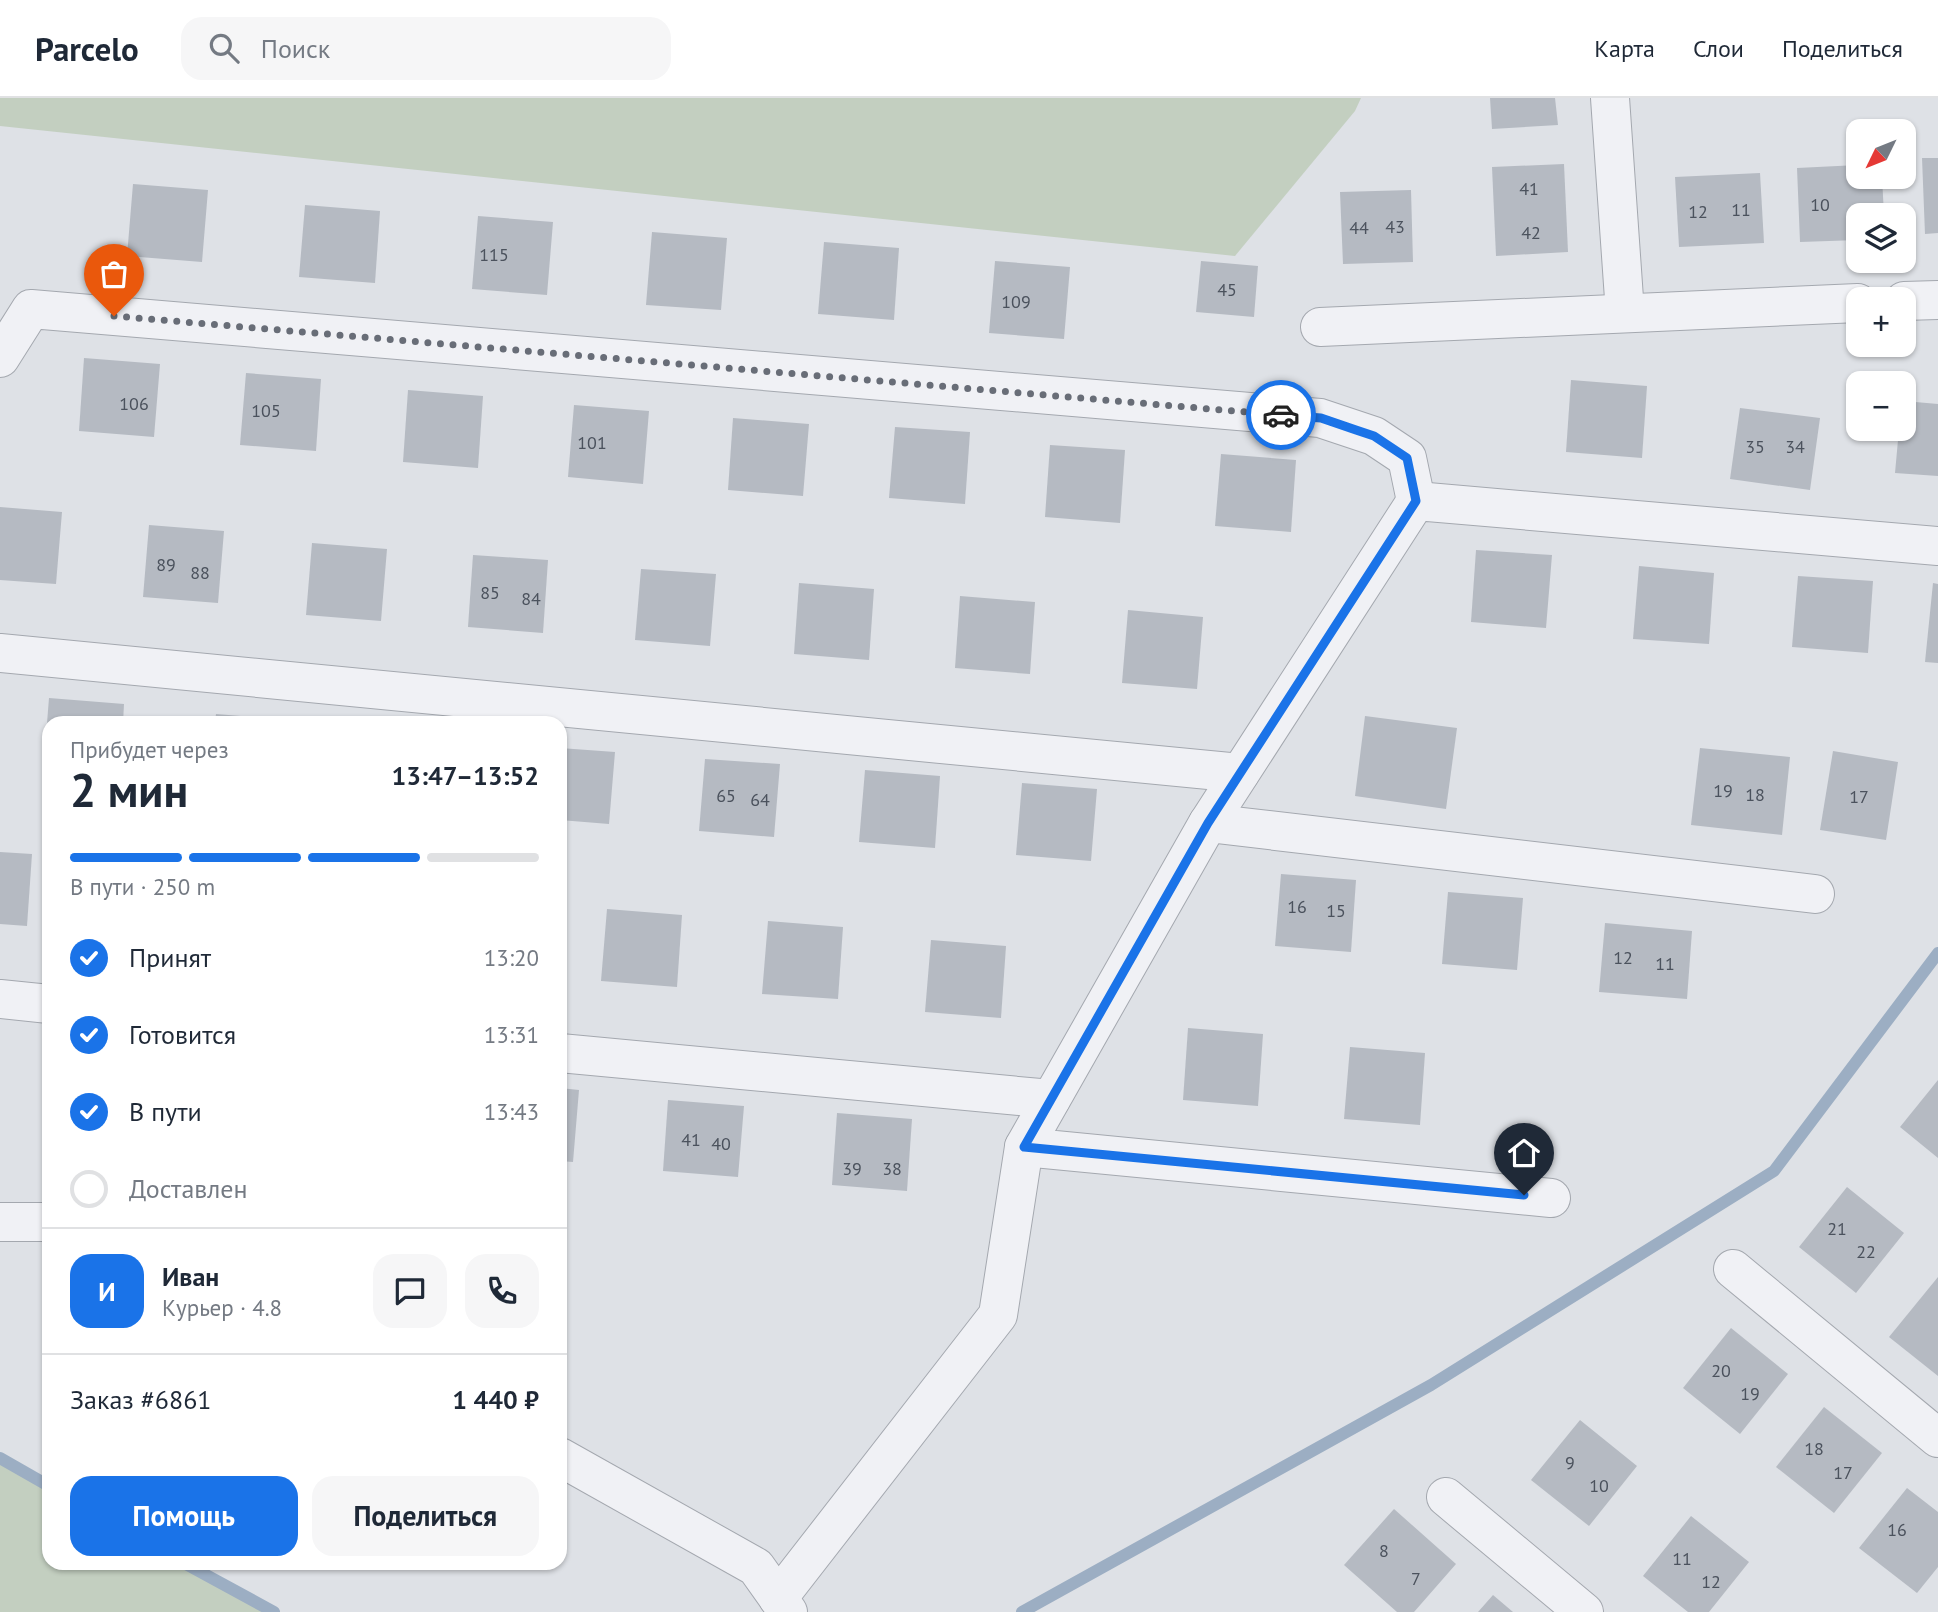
<!DOCTYPE html>
<html lang="ru">
<meta charset="utf-8">
<style>
:root{--surface:#fff;--page:#f6f6f7;--text:#1f2937;--muted:#747a83;--line:#e0e1e3;--accent:#1a73e8}
body{margin:0;font-family:"PT Sans",sans-serif;background:var(--page);color:var(--text);height:100vh;display:flex;flex-direction:column;font-size:26px;white-space:nowrap}
*{box-sizing:border-box;margin:0}
p{font-size:23px;color:var(--muted)}
.icon{flex:none;width:38px;height:38px;fill:none;stroke:currentColor;stroke-width:2;stroke-linecap:round;stroke-linejoin:round}
.map{position:relative;flex:1;overflow:hidden}
.side{position:absolute;left:42px;top:618px;width:525px;height:854px;display:flex;flex-direction:column;background:var(--surface);border-radius:21px;box-shadow:0 2px 5px #0004}
.side>*{flex:none}
.needle{width:46px;rotate:227deg}
.controls{position:absolute;left:1846px;top:21px;display:grid;gap:14px}
.controls a{display:grid;place-items:center;width:70px;height:70px;border-radius:14px;background:var(--surface);box-shadow:0 2px 5px #0004;font-size:35px}
.pin{position:absolute;display:grid;place-items:center;width:60px;height:60px;color:#fff;margin:-72px -30px;border-radius:50% 50% 50% 0;rotate:-45deg;box-shadow:0 0 7px #0007}
.pin .icon{rotate:45deg}
.courier{position:absolute;display:grid;place-items:center;width:70px;height:70px;margin:-35px;border:5px solid #1a73e8;border-radius:50%;background:#fff;color:#222;box-shadow:0 2px 9px #0007}
.head em{font-style:normal;font-weight:700}
.head div{display:flex;flex-direction:column-reverse}
.head{display:flex;align-items:center;justify-content:space-between;height:119px;padding:0 28px}
h1{font-size:46px;font-weight:700;line-height:52px}
.bar{display:grid;grid-template-columns:repeat(4,1fr);gap:10px 7px;align-content:center;height:84px;padding:0 28px}
.bar i{height:9px;border-radius:5px;background:var(--line)}
.bar .selected{background:var(--accent)}
.bar p{grid-column:span 4}
.line{display:flex;align-items:center;gap:18px;padding:0 28px;border-top:2px solid var(--line)}
.line div{flex:1}
.round{display:grid;place-items:center;flex:none;width:74px;height:74px;border-radius:21px;background:var(--page)}
ol{padding:0 28px;list-style:none}
li{display:flex;align-items:center;gap:21px;height:77px}
li p{margin-inline-start:auto}
li .icon{padding:7px;border-radius:50%;background:var(--accent);color:#fff;stroke-width:4}
li:last-child{color:var(--muted)}
li i{width:38px;height:38px;border:4px solid var(--line);border-radius:50%}
.action{display:flex;gap:14px;margin-top:auto;padding:14px 28px}
.action a{flex:1;height:80px;border-radius:21px;background:var(--accent);color:#fff;font-size:28px;font-weight:700;line-height:80px;text-align:center}
.action a+a{background:var(--page);color:var(--text)}
header{display:flex;align-items:center;gap:42px;box-sizing:border-box;height:98px;padding:0 35px;background:var(--surface);border-bottom:2px solid var(--line)}
header strong{font-size:33px}
nav{display:flex;gap:38px;margin-inline-start:auto;font-size:24px}
.search{width:490px;height:63px;background:var(--page);display:flex;align-items:center;gap:18px;box-sizing:border-box;padding:0 24px;border-radius:21px;color:var(--muted);font-size:26px}
.map>svg:first-child{display:block}
.green{fill:#c3cfc0}
.lines{fill:none;stroke-linecap:round;stroke-linejoin:round}
.stream{stroke:#9caec3;stroke-width:12}
.building{fill:#b5bac2}
.minor-casing{stroke:#a4a8af;stroke-width:40}
.minor{stroke:#f0f1f5;stroke-width:38}
.done{stroke:#686d77;stroke-width:7;stroke-dasharray:0 12.6}
.route{stroke:#1a73e8;stroke-width:9}
.labels{text-anchor:middle;dominant-baseline:central;stroke-width:7;stroke-linejoin:round;paint-order:stroke}
.number-label{font-size:18px;fill:#4b525d}
</style>
<header>
<strong>Parcelo</strong>
<div class="search"><svg class="icon" aria-label="search" viewBox="0 0 24 24"><circle cx="10" cy="10" r="6"/><path d="M15 15l6 6"/></svg>Поиск</div>
<nav><a>Карта</a><a>Слои</a><a>Поделиться</a></nav>
</header>
<div class="map">
<svg width="1938" height="1514" viewBox="0 0 1938 1514">
<rect width="100%" height="100%" fill="#dee1e6"/>
<g class="green">
<path d="M 0,0 L 1361,0 L 1355,13 L 1235,158 L 0,28 Z"/>
<path d="M 0,1360 L 49,1388 L 49,1465 L 184,1465 L 274,1514 L 0,1514 Z"/>
</g>
<g class="lines">
<g class="stream">
<path d="M 0,1360 L 49,1388"/>
<path d="M 184,1465 L 274,1514"/>
<path d="M 1022,1514 L 1431,1287 L 1774,1073 L 1938,855"/>
</g>
</g>
<g class="building">
<path d="M 1490,0 L 1555,0 L 1558,27 L 1492,31 Z"/>
<path d="M 1922,60 L 1938,60 L 1938,135 L 1925,136 Z"/>
<path d="M 1564,66 L 1568,154 L 1496,158 L 1492,69 Z"/>
<path d="M 1858,67 L 1858,79 L 1882,79 L 1884,117 L 1858,117 L 1858,142 L 1800,144 L 1797,70 Z"/>
<path d="M 1760,75 L 1764,145 L 1679,149 L 1675,79 Z"/>
<path d="M 133,86 L 208,92 L 202,164 L 127,158 Z"/>
<path d="M 1411,92 L 1413,164 L 1343,166 L 1340,94 Z"/>
<path d="M 305,107 L 380,113 L 375,185 L 299,179 Z"/>
<path d="M 478,118 L 553,124 L 547,197 L 472,191 Z"/>
<path d="M 652,134 L 727,140 L 721,212 L 646,207 Z"/>
<path d="M 824,144 L 899,150 L 894,222 L 818,216 Z"/>
<path d="M 995,163 L 1070,169 L 1064,241 L 989,235 Z"/>
<path d="M 1201,163 L 1258,168 L 1254,219 L 1196,214 Z"/>
<path d="M 84,260 L 160,266 L 154,339 L 79,333 Z"/>
<path d="M 246,275 L 321,281 L 316,353 L 240,347 Z"/>
<path d="M 1571,282 L 1647,288 L 1642,360 L 1566,354 Z"/>
<path d="M 408,292 L 483,298 L 478,370 L 403,364 Z"/>
<path d="M 1904,303 L 1938,306 L 1938,378 L 1895,375 L 1899,331 L 1904,331 Z"/>
<path d="M 574,307 L 649,313 L 643,386 L 568,379 Z"/>
<path d="M 1740,310 L 1820,320 L 1810,392 L 1730,381 Z"/>
<path d="M 733,320 L 809,326 L 803,398 L 728,392 Z"/>
<path d="M 895,329 L 970,334 L 965,406 L 889,400 Z"/>
<path d="M 1050,347 L 1125,352 L 1120,425 L 1045,419 Z"/>
<path d="M 1221,356 L 1296,362 L 1291,434 L 1215,428 Z"/>
<path d="M 0,409 L 62,414 L 56,486 L 0,482 Z"/>
<path d="M 149,427 L 224,433 L 218,505 L 143,499 Z"/>
<path d="M 312,445 L 387,451 L 381,523 L 306,517 Z"/>
<path d="M 1476,452 L 1552,457 L 1546,530 L 1471,524 Z"/>
<path d="M 473,457 L 548,462 L 543,535 L 468,529 Z"/>
<path d="M 1639,468 L 1714,475 L 1709,546 L 1633,541 Z"/>
<path d="M 641,471 L 716,476 L 710,548 L 635,542 Z"/>
<path d="M 1798,478 L 1873,483 L 1868,555 L 1792,549 Z"/>
<path d="M 799,485 L 874,491 L 869,562 L 794,556 Z"/>
<path d="M 1933,485 L 1938,486 L 1938,565 L 1925,564 Z"/>
<path d="M 960,498 L 1035,504 L 1030,576 L 955,570 Z"/>
<path d="M 1128,512 L 1203,519 L 1197,591 L 1122,585 Z"/>
<path d="M 49,600 L 124,606 L 123,625 L 47,625 Z"/>
<path d="M 216,616 L 291,622 L 291,625 L 215,625 Z"/>
<path d="M 1365,618 L 1457,630 L 1446,711 L 1355,698 Z"/>
<path d="M 47,628 L 49,629 L 49,672 L 44,672 Z"/>
<path d="M 560,650 L 615,654 L 609,726 L 560,722 Z"/>
<path d="M 1700,650 L 1790,659 L 1782,737 L 1691,727 Z"/>
<path d="M 1833,653 L 1898,664 L 1886,742 L 1820,732 Z"/>
<path d="M 705,661 L 780,666 L 774,739 L 699,733 Z"/>
<path d="M 865,672 L 940,678 L 935,750 L 859,744 Z"/>
<path d="M 1022,685 L 1097,691 L 1091,763 L 1016,757 Z"/>
<path d="M 0,754 L 32,756 L 27,828 L 0,826 Z"/>
<path d="M 1281,776 L 1356,782 L 1351,854 L 1275,848 Z"/>
<path d="M 1448,794 L 1523,800 L 1517,872 L 1442,866 Z"/>
<path d="M 607,811 L 682,817 L 677,889 L 601,883 Z"/>
<path d="M 768,823 L 843,829 L 838,901 L 762,896 Z"/>
<path d="M 1605,825 L 1692,833 L 1687,901 L 1599,894 Z"/>
<path d="M 931,842 L 1006,848 L 1001,920 L 925,914 Z"/>
<path d="M 1188,930 L 1263,936 L 1258,1008 L 1183,1002 Z"/>
<path d="M 1350,949 L 1425,955 L 1420,1027 L 1344,1021 Z"/>
<path d="M 1938,982 L 1938,1060 L 1900,1029 Z"/>
<path d="M 560,990 L 579,992 L 573,1064 L 560,1063 Z"/>
<path d="M 668,1002 L 744,1008 L 738,1079 L 663,1073 Z"/>
<path d="M 837,1015 L 912,1021 L 907,1093 L 832,1087 Z"/>
<path d="M 1847,1089 L 1904,1135 L 1856,1195 L 1799,1149 Z"/>
<path d="M 1938,1179 L 1938,1278 L 1889,1239 Z"/>
<path d="M 1731,1230 L 1788,1276 L 1740,1336 L 1683,1290 Z"/>
<path d="M 1824,1309 L 1882,1355 L 1834,1415 L 1776,1369 Z"/>
<path d="M 1580,1322 L 1637,1368 L 1589,1428 L 1531,1382 Z"/>
<path d="M 1907,1390 L 1938,1414 L 1938,1469 L 1917,1495 L 1859,1450 Z"/>
<path d="M 1394,1411 L 1456,1466 L 1414,1514 L 1397,1514 L 1344,1467 Z"/>
<path d="M 1691,1418 L 1749,1464 L 1709,1514 L 1688,1514 L 1643,1478 Z"/>
<path d="M 1493,1497 L 1513,1514 L 1478,1514 Z"/>
</g>
<g class="lines">
<defs>
<g id="minor">
<path d="M 1610,0 L 1625,215"/>
<path d="M 1904,203 L 1938,202"/>
<path d="M 1320,229 L 1858,205"/>
<path d="M 0,260 L 31,211 L 1320,320 L 1374,338 L 1407,360 L 1416,403"/>
<path d="M 0,555 L 1240,675"/>
<path d="M 1208,725 L 1024,1049 L 1551,1100"/>
<path d="M 1815,796 L 1208,725 L 1416,403 L 1938,448"/>
<path d="M 0,901 L 49,906"/>
<path d="M 560,955 L 1051,1001"/>
<path d="M 0,1124 L 49,1124"/>
<path d="M 1733,1171 L 1938,1340"/>
<path d="M 560,1359 L 756,1469 L 788,1514"/>
<path d="M 1446,1399 L 1584,1514"/>
<path d="M 778,1500 L 998,1217 L 1024,1049"/>
</g>
</defs>
<use href="#minor" class="minor-casing"/>
<use href="#minor" class="minor"/>
</g>
<g class="lines">
<path class="done" d="M 114,218 L 1281,317"/>
<path class="route" d="M 1281,317 L 1321,320 L 1356,332 L 1374,338 L 1407,360 L 1416,403 L 1208,725 L 1024,1049 L 1524,1097"/>
</g>
<g class="labels">
<g class="number-label">
<text x="1529" y="90">41</text>
<text x="1820" y="106">10</text>
<text x="1741" y="111">11</text>
<text x="1698" y="113">12</text>
<text x="1395" y="128">43</text>
<text x="1359" y="129">44</text>
<text x="1531" y="134">42</text>
<text x="494" y="156">115</text>
<text x="1227" y="191">45</text>
<text x="1016" y="203">109</text>
<text x="134" y="305">106</text>
<text x="266" y="312">105</text>
<text x="592" y="344">101</text>
<text x="1755" y="348">35</text>
<text x="1795" y="348">34</text>
<text x="166" y="466">89</text>
<text x="200" y="474">88</text>
<text x="490" y="494">85</text>
<text x="531" y="500">84</text>
<text x="1723" y="692">19</text>
<text x="1755" y="696">18</text>
<text x="726" y="697">65</text>
<text x="1859" y="698">17</text>
<text x="760" y="701">64</text>
<text x="1297" y="808">16</text>
<text x="1336" y="812">15</text>
<text x="1623" y="859">12</text>
<text x="1665" y="865">11</text>
<text x="691" y="1041">41</text>
<text x="721" y="1045">40</text>
<text x="852" y="1070">39</text>
<text x="892" y="1070">38</text>
<text x="1837" y="1130">21</text>
<text x="1866" y="1153">22</text>
<text x="1721" y="1272">20</text>
<text x="1750" y="1295">19</text>
<text x="1814" y="1350">18</text>
<text x="1570" y="1364">9</text>
<text x="1843" y="1374">17</text>
<text x="1599" y="1387">10</text>
<text x="1897" y="1431">16</text>
<text x="1384" y="1452">8</text>
<text x="1682" y="1460">11</text>
<text x="1416" y="1480">7</text>
<text x="1711" y="1483">12</text>
</g>
</g>
</svg>
<div class="controls">
<a><svg class="needle" viewBox="-14 -14 28 28"><path d="M0-13l5 13h-10z" fill="#e53935"/><path d="M0 13l5-13h-10z" fill="#747a83"/></svg></a>
<a><svg class="icon" aria-label="layers" viewBox="0 0 24 24"><path d="M12 4l9 5-9 5-9-5zM3 14l9 5 9-5"/></svg></a>
<a>+</a>
<a>−</a>
</div>
<div class="pin" style="left:114px;top:218px;background:#ea580c"><svg class="icon" aria-label="bag" viewBox="0 0 24 24"><path d="M5 8h14l-1 12H6zM9 8a3 3 0 0 1 6 0"/></svg></div>
<div class="pin" style="left:1524px;top:1097px;background:#1f2937"><svg class="icon" aria-label="home" viewBox="0 0 24 24"><path d="M3 11l9-7 9 7M6 9v11h12V9"/></svg></div>
<div class="courier" style="left:1281px;top:317px"><svg class="icon" aria-label="car" viewBox="0 0 24 24"><path d="M5 17H2v-5l4-1 3-4h7l3 4 3 1v5h-3M9 17h6M6 11h13"/><circle cx="7" cy="17" r="2"/><circle cx="17" cy="17" r="2"/></svg></div>
<section class="side">
<div class="head"><div><h1>2 мин</h1><p>Прибудет через</p></div><em>13:47–13:52</em></div>
<div class="bar"><i class="selected"></i><i class="selected"></i><i class="selected"></i><i></i><p>В пути · 250 m</p></div>
<ol>
<li><svg class="icon" aria-label="check" viewBox="0 0 24 24"><path d="M5 12l5 5 9-10"/></svg>Принят<p>13:20</p></li>
<li><svg class="icon" aria-label="check" viewBox="0 0 24 24"><path d="M5 12l5 5 9-10"/></svg>Готовится<p>13:31</p></li>
<li><svg class="icon" aria-label="check" viewBox="0 0 24 24"><path d="M5 12l5 5 9-10"/></svg>В пути<p>13:43</p></li>
<li><i></i>Доставлен</li>
</ol>
<div class="line" style="height:126px"><b class="round" style="background:var(--accent);color:#fff">И</b><div><b>Иван</b><p>Курьер · 4.8</p></div><a class="round"><svg class="icon" aria-label="chat" viewBox="0 0 24 24"><path d="M4 5h16v11H9l-5 4z"/></svg></a><a class="round"><svg class="icon" aria-label="phone" viewBox="0 0 24 24"><path d="M5 4h4l2 5-3 2q2 4 5 5l2-3 5 2v4C11 20 4 13 5 4z"/></svg></a></div>
<div class="line" style="height:91px"><div>Заказ #6861</div><b>1 440 ₽</b></div>
<div class="action"><a>Помощь</a><a>Поделиться</a></div>
</section>
</div>
